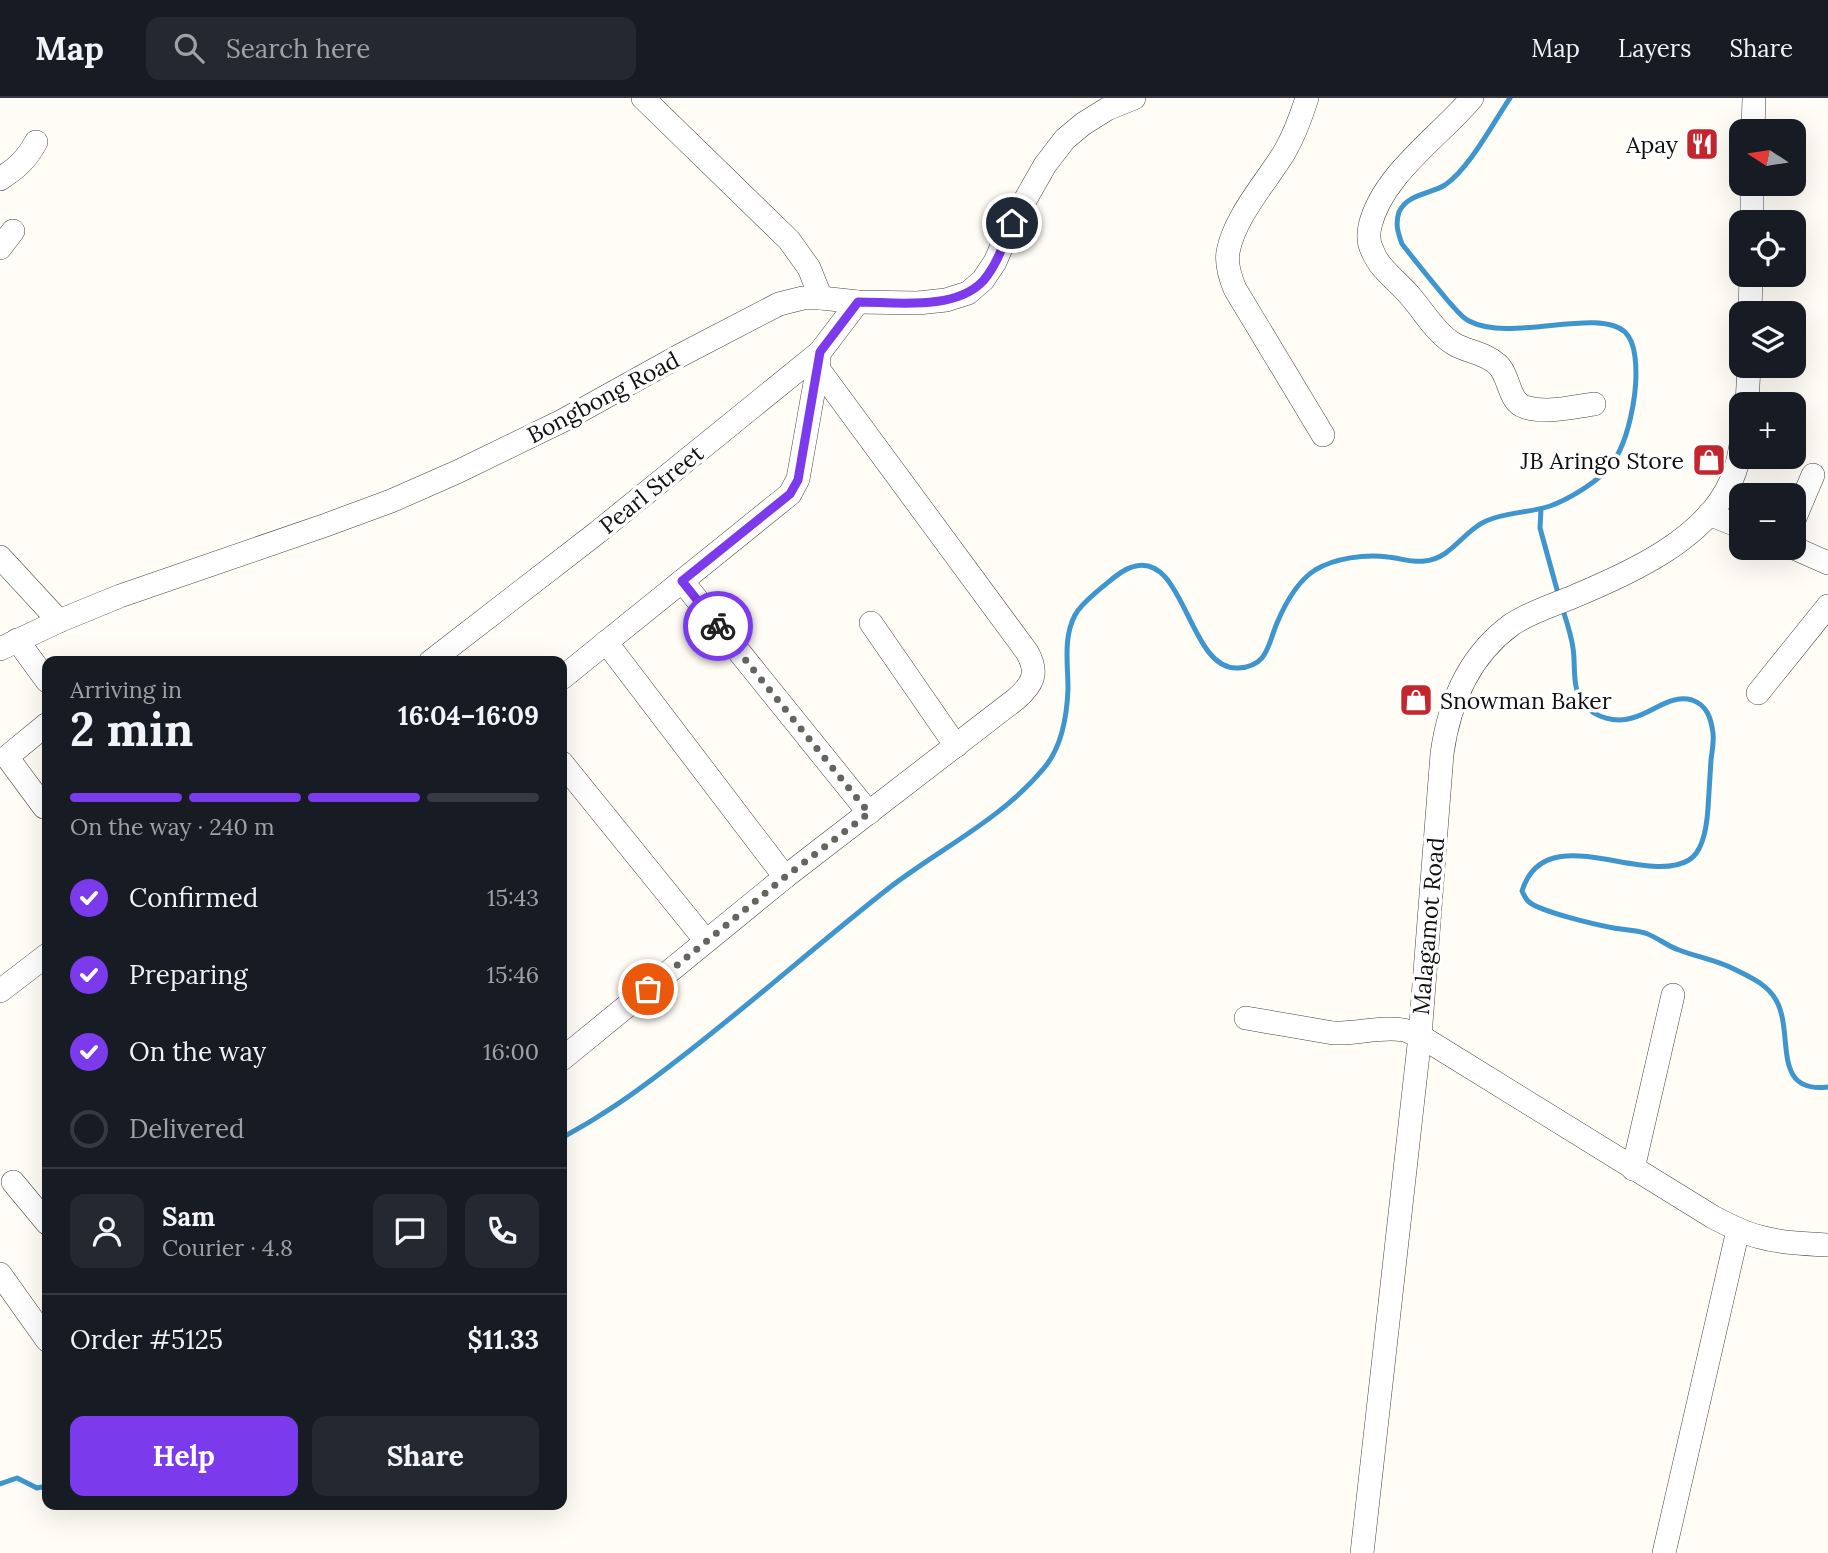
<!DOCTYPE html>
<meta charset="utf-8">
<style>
:root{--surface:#171b24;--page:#242831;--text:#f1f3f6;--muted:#9ea1a6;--line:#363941;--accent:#7c3aed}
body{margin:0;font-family:Lora,serif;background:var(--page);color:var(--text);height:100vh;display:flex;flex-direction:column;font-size:26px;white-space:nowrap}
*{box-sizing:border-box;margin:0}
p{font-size:23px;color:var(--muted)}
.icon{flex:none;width:38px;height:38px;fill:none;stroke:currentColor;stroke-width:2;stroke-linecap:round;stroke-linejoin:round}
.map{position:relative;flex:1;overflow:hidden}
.details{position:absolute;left:42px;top:558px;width:525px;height:854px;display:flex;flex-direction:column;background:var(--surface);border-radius:14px;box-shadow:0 7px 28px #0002}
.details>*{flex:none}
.needle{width:46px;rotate:282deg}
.buttons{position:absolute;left:1729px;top:21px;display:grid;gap:14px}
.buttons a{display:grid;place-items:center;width:77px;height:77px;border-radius:14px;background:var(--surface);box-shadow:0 7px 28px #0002;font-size:35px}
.pin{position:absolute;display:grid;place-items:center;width:60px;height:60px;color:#fff;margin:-30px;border:4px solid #fff;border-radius:50%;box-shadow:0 2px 7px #0007}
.courier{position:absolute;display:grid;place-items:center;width:70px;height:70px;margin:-35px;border:5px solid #7c3aed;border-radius:50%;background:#fff;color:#222;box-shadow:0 2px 9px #0007}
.headline em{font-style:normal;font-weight:700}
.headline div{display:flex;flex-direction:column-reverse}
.headline{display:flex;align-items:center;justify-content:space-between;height:119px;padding:0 28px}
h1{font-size:46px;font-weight:700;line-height:52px}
.bar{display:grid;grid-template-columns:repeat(4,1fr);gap:10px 7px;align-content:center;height:84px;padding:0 28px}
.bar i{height:9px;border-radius:5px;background:var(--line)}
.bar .current{background:var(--accent)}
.bar p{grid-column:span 4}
.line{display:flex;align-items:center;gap:18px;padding:0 28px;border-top:2px solid var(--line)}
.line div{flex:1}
.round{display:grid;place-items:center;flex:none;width:74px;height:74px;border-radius:14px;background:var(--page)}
ol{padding:0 28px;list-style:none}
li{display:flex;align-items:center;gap:21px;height:77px}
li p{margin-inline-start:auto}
li .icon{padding:7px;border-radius:50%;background:var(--accent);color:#fff;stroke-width:4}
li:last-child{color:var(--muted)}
li i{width:38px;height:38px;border:4px solid var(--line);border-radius:50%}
.button{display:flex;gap:14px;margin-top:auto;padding:14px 28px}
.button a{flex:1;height:80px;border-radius:14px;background:var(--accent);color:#fff;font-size:28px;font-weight:700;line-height:80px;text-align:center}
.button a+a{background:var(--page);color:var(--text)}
header{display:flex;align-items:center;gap:42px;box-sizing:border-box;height:98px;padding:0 35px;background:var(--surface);border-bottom:2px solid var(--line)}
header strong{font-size:33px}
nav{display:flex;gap:38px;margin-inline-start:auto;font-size:24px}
.search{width:490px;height:63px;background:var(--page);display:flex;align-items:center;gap:18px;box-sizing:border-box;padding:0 24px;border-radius:14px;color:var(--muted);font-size:26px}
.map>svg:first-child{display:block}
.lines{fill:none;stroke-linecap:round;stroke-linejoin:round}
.stream{stroke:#3f96cf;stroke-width:5}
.minor-casing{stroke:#444;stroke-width:24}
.minor{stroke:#fff;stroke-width:23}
.done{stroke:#646461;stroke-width:7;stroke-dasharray:0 12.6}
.route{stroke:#7c3aed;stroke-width:9}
.labels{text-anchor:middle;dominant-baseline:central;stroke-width:7;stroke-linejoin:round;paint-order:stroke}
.poi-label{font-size:23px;fill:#111;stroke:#fff;text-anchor:end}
.street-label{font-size:23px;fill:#111;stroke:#fff}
</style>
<header>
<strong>Map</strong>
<div class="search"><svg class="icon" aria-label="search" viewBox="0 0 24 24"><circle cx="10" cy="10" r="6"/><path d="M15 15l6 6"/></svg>Search here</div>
<nav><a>Map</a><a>Layers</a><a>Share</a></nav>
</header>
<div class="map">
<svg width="1828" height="1455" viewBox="0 0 1828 1455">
<rect width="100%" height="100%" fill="#fffdf5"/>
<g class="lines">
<g class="stream">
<path d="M 1541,411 L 1540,430 L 1559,499"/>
<path d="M 1562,509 C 1566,522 1571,536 1573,550 C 1576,569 1571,590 1584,606 C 1595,620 1616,625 1632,620 C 1653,615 1669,596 1692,602 C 1707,607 1711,620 1713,635 C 1714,644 1712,653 1711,662 C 1710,678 1709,694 1708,710 C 1707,726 1704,753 1689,762 C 1644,789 1545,719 1522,793 C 1524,797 1525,800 1528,803 C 1537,813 1597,827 1614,830 C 1624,832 1635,832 1645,835 C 1657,839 1667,848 1679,852 C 1697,859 1716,862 1734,871 C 1750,879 1767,886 1776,902 C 1795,935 1770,996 1828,989"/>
<path d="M 562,1040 C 575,1032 589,1025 602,1016 C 625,1002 649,984 671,967 C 745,911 815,848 889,790 C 941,750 1002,721 1044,670 C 1062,649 1067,617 1068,591 C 1068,566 1063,540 1075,517 C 1081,506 1092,498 1101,490 C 1110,483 1121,472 1132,469 C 1185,451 1188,573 1238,570 C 1268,569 1268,546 1277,525 C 1285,506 1298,483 1315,472 C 1335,460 1365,456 1388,459 C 1400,460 1412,465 1425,463 C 1452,460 1463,433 1486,423 C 1506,414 1529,415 1550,408 C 1567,402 1592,387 1605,374 C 1629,351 1639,291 1635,259 C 1634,250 1631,240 1625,234 C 1597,209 1511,245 1469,223 C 1461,219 1455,210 1449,204 C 1433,185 1417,165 1402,146 C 1398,135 1395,126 1399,114 C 1407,96 1430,96 1445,87 C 1469,71 1493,25 1510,0"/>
<path d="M 0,1386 L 17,1380 L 37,1390 L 47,1388"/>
</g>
<defs>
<g id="minor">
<path d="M 643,0 L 789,142 L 809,170 L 821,200"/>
<path d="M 1307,0 C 1301,19 1294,38 1284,55 C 1266,84 1234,120 1228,154 C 1226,166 1230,179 1235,191 L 1323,337"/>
<path d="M 1472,0 C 1439,39 1382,77 1370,128 C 1368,137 1369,147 1373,154 C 1380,172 1399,184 1411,199 C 1424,214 1436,235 1454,246 C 1468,254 1485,255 1497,266 C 1510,277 1508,304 1525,309 C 1547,316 1572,309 1594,306"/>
<path d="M 1753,33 L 1754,0"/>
<path d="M 0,81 C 16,71 27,61 36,44"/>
<path d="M 1752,124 L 1752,86"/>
<path d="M 0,150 L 13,133"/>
<path d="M 1750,215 L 1751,177"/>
<path d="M 1747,306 L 1749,268"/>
<path d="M 1709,416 L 1741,429"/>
<path d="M 1794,422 L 1813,377"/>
<path d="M 1794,450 L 1828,465"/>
<path d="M 0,459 L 59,523"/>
<path d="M 682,483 L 869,715"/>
<path d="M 871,525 L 956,648"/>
<path d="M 17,542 L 47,583"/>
<path d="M 606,544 L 785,779"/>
<path d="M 0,551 L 59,523 L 120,498 L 326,427 L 391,403 L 457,374 L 562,323 L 679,258 L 779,206 L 803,200 L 821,200 L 858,204 L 918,205 L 946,202 L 968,195 L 983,182 L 995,164 L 1012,125 L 1045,67 L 1065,41 L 1083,26 L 1107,11 L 1134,0"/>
<path d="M 430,564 L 598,434 L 820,254 L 858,204"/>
<path d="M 562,580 L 790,396 L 798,381 L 819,262"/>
<path d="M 1758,595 L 1828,508"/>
<path d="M 562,665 L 706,843"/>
<path d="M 44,709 L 7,659 L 47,626"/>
<path d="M 0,893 L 47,857"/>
<path d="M 1246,920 L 1333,935 C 1355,936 1384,928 1403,932 C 1409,933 1414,936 1420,938 L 1713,1119 C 1728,1127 1744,1135 1760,1139 C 1782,1145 1806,1146 1828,1147"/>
<path d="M 562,961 L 785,779 L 1016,601 C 1033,586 1039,575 1027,554 L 817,269"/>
<path d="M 1633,1071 L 1673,897"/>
<path d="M 13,1084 L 47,1125"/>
<path d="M 0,1176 L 47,1242"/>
<path d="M 1362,1455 L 1420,938 L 1442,656 C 1449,605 1469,558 1511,527 C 1530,514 1554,507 1575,498 C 1630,475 1706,441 1731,383 C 1737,371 1739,359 1741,347"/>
<path d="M 1664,1455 L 1738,1132"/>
</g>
</defs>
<use href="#minor" class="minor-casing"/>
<use href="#minor" class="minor"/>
</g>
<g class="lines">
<path class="done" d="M 648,891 L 785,779 L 869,715 L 718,528"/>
<path class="route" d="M 718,528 L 682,483 L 790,396 L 798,382 L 820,254 L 858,204 C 895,204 955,213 983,183 C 997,167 1004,145 1012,125"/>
</g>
<defs>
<symbol id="restaurant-square" viewBox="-11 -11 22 22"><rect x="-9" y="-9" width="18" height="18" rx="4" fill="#c4262e" stroke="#fff"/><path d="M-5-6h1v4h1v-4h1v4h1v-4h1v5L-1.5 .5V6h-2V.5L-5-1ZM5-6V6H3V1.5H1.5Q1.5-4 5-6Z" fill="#fff"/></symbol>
<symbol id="shop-square" viewBox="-11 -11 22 22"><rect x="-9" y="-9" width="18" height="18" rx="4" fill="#c4262e" stroke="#fff"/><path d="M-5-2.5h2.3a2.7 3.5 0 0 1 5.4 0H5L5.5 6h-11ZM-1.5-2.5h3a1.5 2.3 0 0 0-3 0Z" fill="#fff"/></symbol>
</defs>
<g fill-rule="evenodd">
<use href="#restaurant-square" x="1683" y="27" width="38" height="38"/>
<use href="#shop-square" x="1690" y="343" width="38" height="38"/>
<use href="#shop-square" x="1397" y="583" width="38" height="38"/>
</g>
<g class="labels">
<g class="poi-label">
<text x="1678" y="46">Apay</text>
<text x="1684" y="362">JB Aringo Store</text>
<text x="1440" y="602" text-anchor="start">Snowman Baker</text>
</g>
<g class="street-label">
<text transform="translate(603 299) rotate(-28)">Bongbong Road</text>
<text transform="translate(651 391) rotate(-39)">Pearl Street</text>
<text transform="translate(1428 828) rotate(-85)">Malagamot Road</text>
</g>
</g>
</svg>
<div class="buttons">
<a><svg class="needle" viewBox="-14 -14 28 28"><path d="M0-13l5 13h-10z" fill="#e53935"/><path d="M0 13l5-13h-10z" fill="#9ea1a6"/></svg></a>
<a><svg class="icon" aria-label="locate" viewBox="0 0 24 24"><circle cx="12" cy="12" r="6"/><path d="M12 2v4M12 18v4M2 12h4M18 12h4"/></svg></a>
<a><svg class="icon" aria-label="layers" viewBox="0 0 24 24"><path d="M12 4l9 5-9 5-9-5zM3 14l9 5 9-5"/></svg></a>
<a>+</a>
<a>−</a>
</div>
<div class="pin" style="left:648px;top:891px;background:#ea580c"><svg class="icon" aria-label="bag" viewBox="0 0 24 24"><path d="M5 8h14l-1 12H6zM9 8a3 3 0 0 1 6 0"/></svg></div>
<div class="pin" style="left:1012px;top:125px;background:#1f2937"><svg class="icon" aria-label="home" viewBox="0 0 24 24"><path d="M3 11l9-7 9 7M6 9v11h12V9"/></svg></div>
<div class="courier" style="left:718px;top:528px"><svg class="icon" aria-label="bike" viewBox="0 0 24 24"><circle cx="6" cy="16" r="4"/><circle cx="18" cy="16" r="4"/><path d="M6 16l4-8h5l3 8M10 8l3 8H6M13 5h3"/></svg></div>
<section class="details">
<div class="headline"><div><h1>2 min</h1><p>Arriving in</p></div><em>16:04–16:09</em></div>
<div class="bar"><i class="current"></i><i class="current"></i><i class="current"></i><i></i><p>On the way · 240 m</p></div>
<ol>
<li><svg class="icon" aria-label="check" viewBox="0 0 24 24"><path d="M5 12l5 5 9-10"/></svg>Confirmed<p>15:43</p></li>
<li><svg class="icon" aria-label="check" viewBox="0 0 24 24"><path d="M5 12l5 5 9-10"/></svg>Preparing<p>15:46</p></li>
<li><svg class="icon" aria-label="check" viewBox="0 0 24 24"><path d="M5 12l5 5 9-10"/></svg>On the way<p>16:00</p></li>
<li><i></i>Delivered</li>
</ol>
<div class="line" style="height:126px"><a class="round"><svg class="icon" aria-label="person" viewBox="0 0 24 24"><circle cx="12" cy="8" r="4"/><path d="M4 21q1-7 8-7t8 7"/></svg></a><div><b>Sam</b><p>Courier · 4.8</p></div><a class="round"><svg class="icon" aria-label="chat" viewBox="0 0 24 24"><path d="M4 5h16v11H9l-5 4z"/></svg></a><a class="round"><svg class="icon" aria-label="phone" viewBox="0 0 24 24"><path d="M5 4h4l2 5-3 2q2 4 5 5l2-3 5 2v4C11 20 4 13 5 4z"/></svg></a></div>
<div class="line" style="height:91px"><div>Order #5125</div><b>$11.33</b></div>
<div class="button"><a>Help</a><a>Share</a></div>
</section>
</div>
